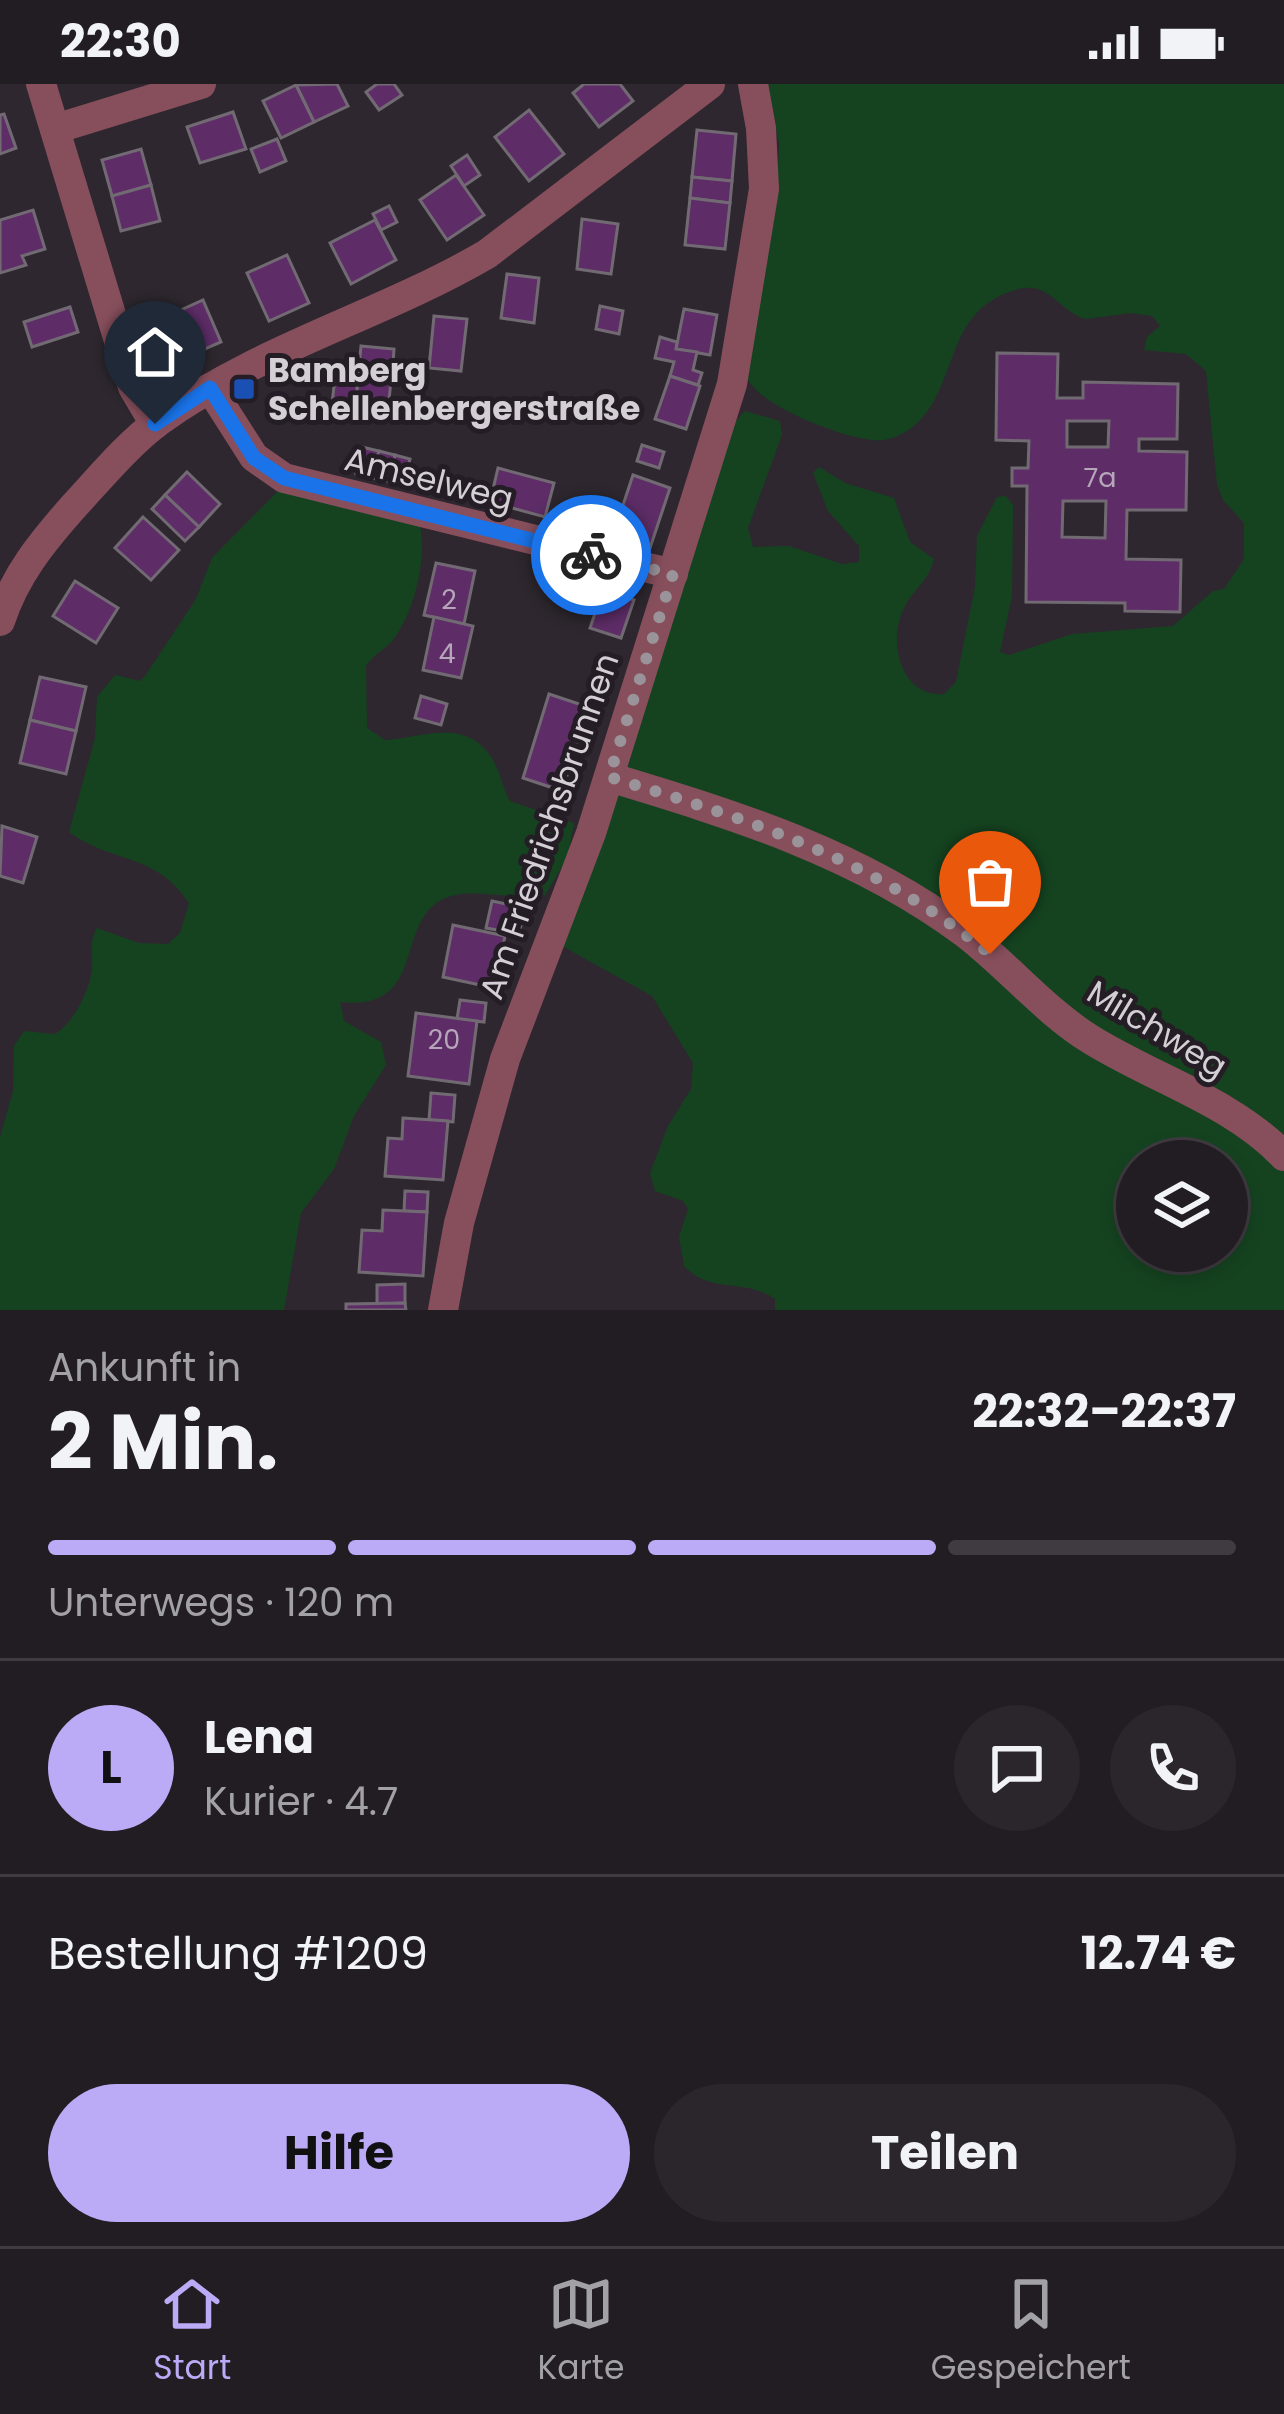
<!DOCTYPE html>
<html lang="de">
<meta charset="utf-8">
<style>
:root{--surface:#221d23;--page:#2a262b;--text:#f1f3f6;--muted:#a2a2a6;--line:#3f3b41;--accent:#bbaaf6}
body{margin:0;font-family:Poppins,sans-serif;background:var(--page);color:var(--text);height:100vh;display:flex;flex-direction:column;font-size:45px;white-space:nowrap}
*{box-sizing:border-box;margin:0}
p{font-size:39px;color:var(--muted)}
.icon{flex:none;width:66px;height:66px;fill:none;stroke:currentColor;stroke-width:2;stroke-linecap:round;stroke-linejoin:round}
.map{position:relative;height:1226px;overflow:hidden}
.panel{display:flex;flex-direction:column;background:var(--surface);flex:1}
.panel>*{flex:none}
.fabs{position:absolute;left:1116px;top:1056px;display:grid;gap:24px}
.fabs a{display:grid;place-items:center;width:132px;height:132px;border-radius:50%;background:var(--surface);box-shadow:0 6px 18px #0003,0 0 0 3px var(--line);font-size:60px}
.pin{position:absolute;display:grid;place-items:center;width:102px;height:102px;color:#fff;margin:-123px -51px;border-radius:50% 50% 50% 0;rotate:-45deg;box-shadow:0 0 12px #0007}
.pin .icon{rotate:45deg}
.courier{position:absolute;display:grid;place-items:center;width:120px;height:120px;margin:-60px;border:9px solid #1a73e8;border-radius:50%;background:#fff;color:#222;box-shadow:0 3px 15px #0007}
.overview em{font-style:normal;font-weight:700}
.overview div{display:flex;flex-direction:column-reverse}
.overview{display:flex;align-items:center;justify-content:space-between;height:204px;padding:0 48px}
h1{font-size:78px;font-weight:700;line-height:90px}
.bar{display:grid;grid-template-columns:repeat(4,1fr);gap:18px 12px;align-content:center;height:144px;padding:0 48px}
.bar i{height:15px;border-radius:9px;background:var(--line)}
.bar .current{background:var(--accent)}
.bar p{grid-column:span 4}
.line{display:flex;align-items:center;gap:30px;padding:0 48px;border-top:3px solid var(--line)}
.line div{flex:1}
.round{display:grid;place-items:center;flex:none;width:126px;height:126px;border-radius:63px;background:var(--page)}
.cta{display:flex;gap:24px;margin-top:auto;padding:24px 48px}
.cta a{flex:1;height:138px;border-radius:72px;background:var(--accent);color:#111;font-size:48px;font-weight:700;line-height:138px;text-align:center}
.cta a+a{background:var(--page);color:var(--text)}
.status{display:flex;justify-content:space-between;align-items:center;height:84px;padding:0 60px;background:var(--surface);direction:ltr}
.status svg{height:33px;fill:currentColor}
.dock{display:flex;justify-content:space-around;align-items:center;height:168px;border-top:3px solid var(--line);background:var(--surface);font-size:33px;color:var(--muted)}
.dock a{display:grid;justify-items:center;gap:6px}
.dock .current{color:var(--accent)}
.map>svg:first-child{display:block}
.green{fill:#154320;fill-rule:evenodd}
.building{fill:#5e2d68;stroke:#726a73;stroke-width:3;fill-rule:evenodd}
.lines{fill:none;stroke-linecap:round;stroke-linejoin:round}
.minor{stroke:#874f5c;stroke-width:30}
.done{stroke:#9a949a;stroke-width:12;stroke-dasharray:0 21.6}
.route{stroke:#1a73e8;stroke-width:15}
.transit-dot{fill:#1a4fb4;stroke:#241d25;stroke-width:4.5}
.labels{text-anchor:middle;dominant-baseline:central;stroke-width:10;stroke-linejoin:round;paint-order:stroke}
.number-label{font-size:27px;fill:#b6a6b9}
.poi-label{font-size:33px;font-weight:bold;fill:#d4cfd4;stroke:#241d25;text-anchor:start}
.street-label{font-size:33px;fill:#d4cfd4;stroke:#241d25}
</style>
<div class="status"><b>22:30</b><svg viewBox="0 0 49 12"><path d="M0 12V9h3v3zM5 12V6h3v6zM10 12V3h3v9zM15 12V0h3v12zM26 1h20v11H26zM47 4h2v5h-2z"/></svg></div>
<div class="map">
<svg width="1284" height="1226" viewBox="0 0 1284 1226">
<rect width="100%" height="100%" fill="#2e272f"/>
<g class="green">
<path d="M 768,0 L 1284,0 L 1284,1226 L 775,1226 L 775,1215 C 746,1194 709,1210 684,1182 L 679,1153 L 688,1125 L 683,1117 L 655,1107 L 650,1089 L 668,1042 L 691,1005 L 693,979 L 652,912 L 564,863 L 560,853 L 736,337 L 745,327 L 780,337 L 782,351 L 748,444 L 753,463 L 789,462 L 842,480 L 859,478 L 859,462 L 828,427 L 813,389 L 819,383 L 845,399 L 894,414 L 910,458 L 934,475 C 929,497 914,504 904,524 C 887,558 901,614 944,610 L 956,598 L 975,503 L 977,452 L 997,413 L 1006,412 L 1013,421 L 1012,512 L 1000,568 L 1009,571 L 1072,550 L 1173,542 L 1213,507 L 1224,505 L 1244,475 L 1244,439 L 1223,416 L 1217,401 L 1206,287 L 1186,270 L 1144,266 L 1147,253 L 1160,242 L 1152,232 L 1131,229 L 1086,235 C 1058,228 1050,195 1015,206 C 939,228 961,312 907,347 C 897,353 884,358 872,356 C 841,353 755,321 746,291 L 778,85 L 779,60 ZM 1137,1077 L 1227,1077 L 1227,1167 L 1137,1167 Z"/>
<path d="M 282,403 L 419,438 C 428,472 415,527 393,556 C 384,566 373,571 366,582 L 367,644 L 385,656 C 420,654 466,633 491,673 C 500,686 502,703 510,717 L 574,739 L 568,773 L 545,811 C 513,819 463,798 435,820 C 397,850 423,927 340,918 L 344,937 L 381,958 L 386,981 L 354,1032 L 334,1085 L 301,1129 L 284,1226 L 0,1226 L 0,1053 L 13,1007 L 14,962 L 24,947 L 55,950 C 73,940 92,903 92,882 C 93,867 89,858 97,844 L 139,859 L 168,860 L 180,849 L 189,819 C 155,768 113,780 69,748 L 95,654 L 97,613 L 115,591 L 140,597 L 145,592 L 196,515 L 212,474 Z"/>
</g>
<g class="building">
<path d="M 337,0 L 348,22 L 314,38 L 296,1 Z"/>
<path d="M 377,0 L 394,0 L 402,11 L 379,26 L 366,8 Z"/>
<path d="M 584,0 L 620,0 L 633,17 L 599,43 L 573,9 Z"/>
<path d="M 296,1 L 314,38 L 281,54 L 263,17 Z"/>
<path d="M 529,26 L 564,70 L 529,97 L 495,53 Z"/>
<path d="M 233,28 L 246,65 L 200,79 L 187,43 Z"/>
<path d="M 4,30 L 16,64 L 0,70 L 0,31 Z"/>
<path d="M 697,46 L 736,50 L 732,97 L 692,93 Z"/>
<path d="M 277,55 L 286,77 L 260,88 L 251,65 Z"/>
<path d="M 141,65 L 151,101 L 112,112 L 102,76 Z"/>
<path d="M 467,71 L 480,91 L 464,102 L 451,82 Z"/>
<path d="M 456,91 L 484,131 L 447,156 L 420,116 Z"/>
<path d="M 692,93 L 732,97 L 730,119 L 690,114 Z"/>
<path d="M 151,101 L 160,137 L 121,147 L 112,112 Z"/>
<path d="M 690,114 L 730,119 L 725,165 L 685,161 Z"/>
<path d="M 389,122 L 397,138 L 381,146 L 373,130 Z"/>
<path d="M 33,126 L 45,165 L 22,172 L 26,181 L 0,189 L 0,136 Z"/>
<path d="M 582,135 L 618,140 L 611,190 L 577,185 Z"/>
<path d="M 375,136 L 396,176 L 351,200 L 330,159 Z"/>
<path d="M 287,171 L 309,219 L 269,237 L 247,189 Z"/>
<path d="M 507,190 L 539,194 L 534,239 L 501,234 Z"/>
<path d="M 203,216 L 221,258 L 168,281 L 150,240 Z"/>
<path d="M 600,222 L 623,227 L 619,250 L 596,245 Z"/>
<path d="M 70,223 L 78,248 L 32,263 L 24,238 Z"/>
<path d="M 684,225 L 717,231 L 710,271 L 676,265 Z"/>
<path d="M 434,232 L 467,235 L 461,287 L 429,284 Z"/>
<path d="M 660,253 L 677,258 L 676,265 L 697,268 L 693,286 L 702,289 L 698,301 L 670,292 L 674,278 L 655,274 Z"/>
<path d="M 361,262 L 394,265 L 393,280 L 400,288 L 391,294 L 389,318 L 356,314 Z"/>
<path d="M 997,269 L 1058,270 L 1057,314 L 1083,314 L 1083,298 L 1178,300 L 1177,355 L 1139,355 L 1139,367 L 1187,368 L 1186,426 L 1127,426 L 1126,475 L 1181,476 L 1180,528 L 1125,527 L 1125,519 L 1026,518 L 1027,402 L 1012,402 L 1012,384 L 1028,384 L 1029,357 L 996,356 ZM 1067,337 L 1109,337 L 1108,363 L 1067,363 ZM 1063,417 L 1106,417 L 1105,454 L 1062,453 Z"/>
<path d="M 670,292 L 700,302 L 686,345 L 655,335 Z"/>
<path d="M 335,293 L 358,296 L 356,314 L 368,315 L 366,333 L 331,329 Z"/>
<path d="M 642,361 L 664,368 L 659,384 L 637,377 Z"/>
<path d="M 362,363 L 379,367 L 372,394 L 356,390 Z"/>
<path d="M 379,367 L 395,371 L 389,398 L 372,394 Z"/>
<path d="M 395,371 L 410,375 L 403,402 L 389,398 Z"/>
<path d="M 498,384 L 554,399 L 545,433 L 490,418 Z"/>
<path d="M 187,388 L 220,420 L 199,443 L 165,411 Z"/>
<path d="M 633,391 L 670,404 L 650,464 L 613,451 Z"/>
<path d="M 165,411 L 199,443 L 185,457 L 152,425 Z"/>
<path d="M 143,433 L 179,466 L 151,496 L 115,464 Z"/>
<path d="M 436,479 L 475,487 L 464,540 L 424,531 Z"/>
<path d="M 75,497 L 118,524 L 96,559 L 53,532 Z"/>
<path d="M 603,506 L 634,516 L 621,554 L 590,544 Z"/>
<path d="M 434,533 L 473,542 L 461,594 L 423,586 Z"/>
<path d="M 40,593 L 86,603 L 76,647 L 30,636 Z"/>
<path d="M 549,610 L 588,623 L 562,707 L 523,694 Z"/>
<path d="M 421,612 L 447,620 L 441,641 L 415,634 Z"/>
<path d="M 30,636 L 76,647 L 66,690 L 20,679 Z"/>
<path d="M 2,742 L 37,753 L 23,799 L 0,792 Z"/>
<path d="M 492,817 L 525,824 L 519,850 L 486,844 Z"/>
<path d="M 453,841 L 505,852 L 494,904 L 443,893 Z"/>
<path d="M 460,916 L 486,919 L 484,938 L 457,935 Z"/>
<path d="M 416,929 L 477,937 L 469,1000 L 408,992 Z"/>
<path d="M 431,1009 L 455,1011 L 453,1038 L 429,1036 Z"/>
<path d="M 403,1034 L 448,1037 L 443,1096 L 385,1092 L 388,1054 L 402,1055 Z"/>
<path d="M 405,1107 L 428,1108 L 427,1128 L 404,1127 Z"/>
<path d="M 383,1126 L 427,1128 L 423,1192 L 359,1188 L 362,1146 L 382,1147 Z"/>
<path d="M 405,1200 L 405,1219 L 377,1220 L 377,1201 Z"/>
<path d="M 405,1219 L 406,1226 L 346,1226 L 346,1220 Z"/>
</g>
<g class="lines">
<g class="minor">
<path d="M 41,0 L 133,303 L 155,340"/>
<path d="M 55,45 L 201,0"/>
<path d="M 210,304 L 254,373 L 284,394 L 673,490"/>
<path d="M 0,537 C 15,491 42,458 74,422 C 100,394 128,360 159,337 C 259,264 381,232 487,170 L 710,0"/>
<path d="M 609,693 C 735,731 858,769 965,849 C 1008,882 1045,927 1090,955 C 1154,995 1231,1017 1284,1072"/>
<path d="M 443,1226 L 459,1139 L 505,975 L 591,749 L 732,300 L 764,105 L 761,44 L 753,0"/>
</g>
</g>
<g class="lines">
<path class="done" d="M 591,471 L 673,490 L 609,693 C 750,736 874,775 990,870"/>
<path class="route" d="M 155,340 L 210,304 L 254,374 L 284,394 L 591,471"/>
</g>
<rect class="transit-dot" x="232" y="293" width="24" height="24" rx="6"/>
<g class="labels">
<g class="number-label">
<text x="1100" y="393">7a</text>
<text x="449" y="515">2</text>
<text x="447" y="569">4</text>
<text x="444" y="955">20</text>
</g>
<g class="poi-label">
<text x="268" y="286">Bamberg<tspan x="268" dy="38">Schellenbergerstraße</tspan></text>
</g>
<g class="street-label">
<text transform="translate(429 395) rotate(14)">Amselweg</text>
<text transform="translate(549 742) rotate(-71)">Am Friedrichsbrunnen</text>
<text transform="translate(1157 945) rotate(31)">Milchweg</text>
</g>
</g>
</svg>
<div class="fabs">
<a><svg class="icon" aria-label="layers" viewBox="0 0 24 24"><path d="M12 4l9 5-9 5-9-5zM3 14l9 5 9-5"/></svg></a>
</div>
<div class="pin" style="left:990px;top:870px;background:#ea580c"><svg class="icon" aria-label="bag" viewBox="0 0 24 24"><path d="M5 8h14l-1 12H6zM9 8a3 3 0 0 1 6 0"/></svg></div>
<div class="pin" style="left:155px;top:340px;background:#1f2937"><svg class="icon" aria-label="home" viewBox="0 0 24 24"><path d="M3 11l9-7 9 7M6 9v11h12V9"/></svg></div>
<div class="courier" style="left:591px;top:471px"><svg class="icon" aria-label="bike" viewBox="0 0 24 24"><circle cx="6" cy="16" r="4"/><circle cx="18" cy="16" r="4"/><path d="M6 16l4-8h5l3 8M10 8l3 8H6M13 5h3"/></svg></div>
</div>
<section class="panel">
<div class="overview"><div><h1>2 Min.</h1><p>Ankunft in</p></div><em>22:32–22:37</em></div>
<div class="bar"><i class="current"></i><i class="current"></i><i class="current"></i><i></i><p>Unterwegs · 120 m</p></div>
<div class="line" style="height:216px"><b class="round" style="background:var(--accent);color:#111">L</b><div><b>Lena</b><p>Kurier · 4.7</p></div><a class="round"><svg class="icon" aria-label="chat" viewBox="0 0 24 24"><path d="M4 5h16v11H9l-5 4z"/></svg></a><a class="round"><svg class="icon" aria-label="phone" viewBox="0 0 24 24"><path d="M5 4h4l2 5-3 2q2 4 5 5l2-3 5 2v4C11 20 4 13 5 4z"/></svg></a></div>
<div class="line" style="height:156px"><div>Bestellung #1209</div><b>12.74 €</b></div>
<div class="cta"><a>Hilfe</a><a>Teilen</a></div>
</section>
<nav class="dock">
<a class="current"><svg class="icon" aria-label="home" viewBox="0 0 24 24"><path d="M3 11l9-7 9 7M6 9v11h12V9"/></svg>Start</a>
<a><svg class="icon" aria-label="map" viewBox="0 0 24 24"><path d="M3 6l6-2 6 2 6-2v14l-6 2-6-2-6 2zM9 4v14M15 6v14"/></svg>Karte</a>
<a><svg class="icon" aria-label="saved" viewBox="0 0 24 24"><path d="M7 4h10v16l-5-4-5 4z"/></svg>Gespeichert</a>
</nav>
